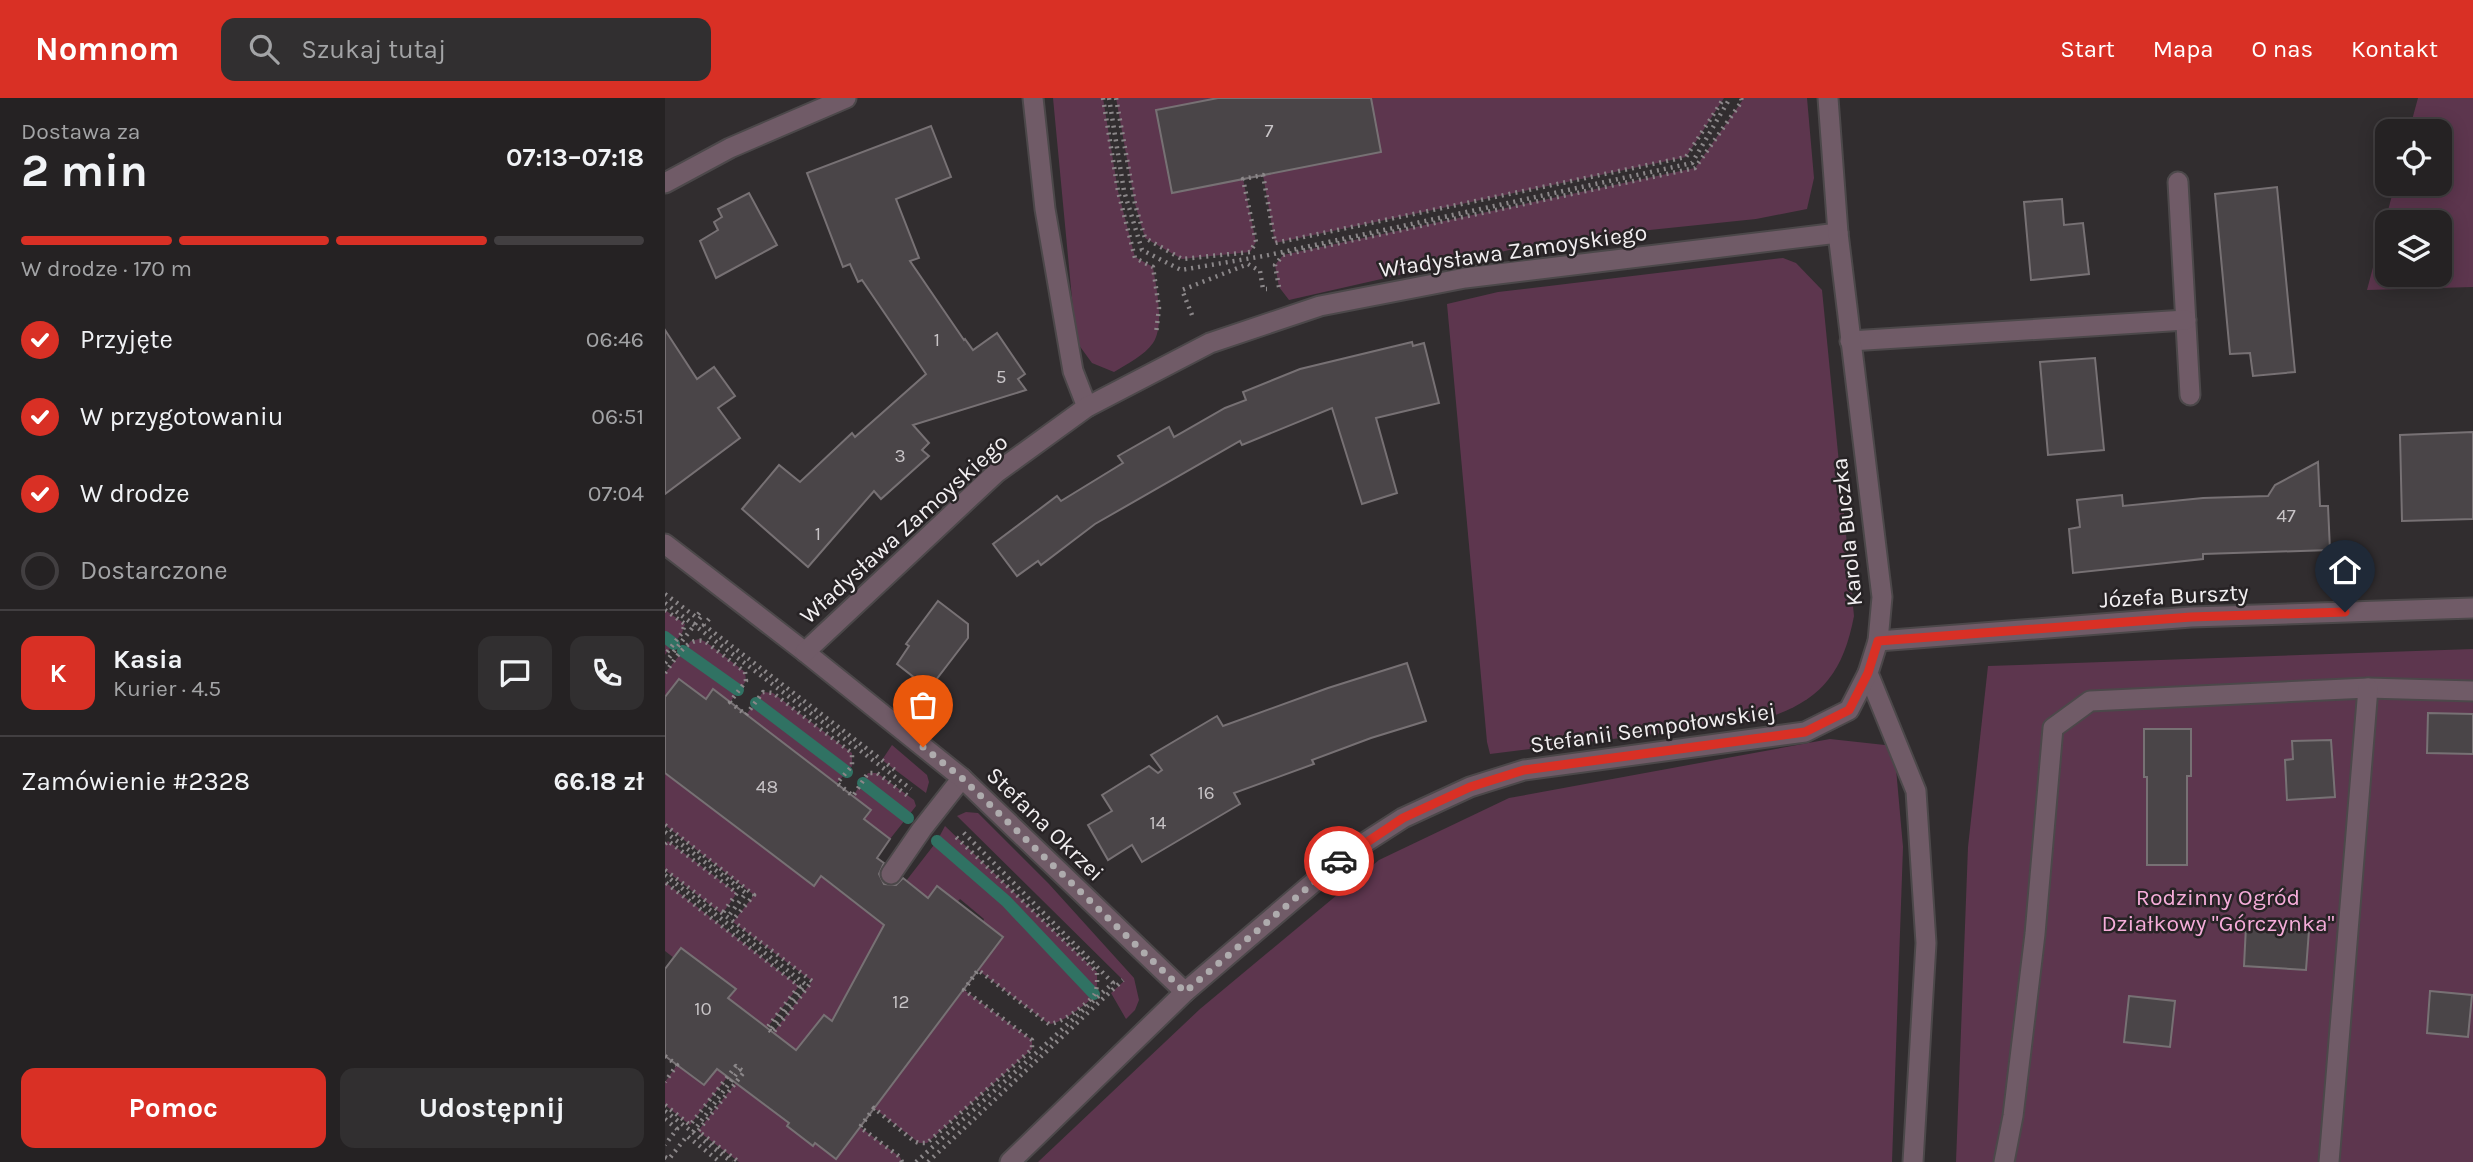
<!DOCTYPE html>
<html lang="pl">
<meta charset="utf-8">
<style>
:root{--surface:#252223;--page:#312f30;--text:#f1f3f6;--muted:#a3a4a6;--line:#423f41;--accent:#d93025}
body{margin:0;font-family:Karla,sans-serif;background:var(--page);color:var(--text);height:100vh;display:flex;flex-direction:column;font-size:26px;white-space:nowrap}
*{box-sizing:border-box;margin:0}
p{font-size:23px;color:var(--muted)}
.icon{flex:none;width:38px;height:38px;fill:none;stroke:currentColor;stroke-width:2;stroke-linecap:round;stroke-linejoin:round}
.map{position:relative;flex:1;overflow:hidden}
.drawer{display:flex;flex-direction:column;background:var(--surface);width:665px}
.drawer>*{flex:none}
.controls{position:absolute;left:1710px;top:21px;display:grid;gap:14px}
.controls a{display:grid;place-items:center;width:77px;height:77px;border-radius:14px;background:var(--surface);box-shadow:0 4px 18px #0003,0 0 0 2px var(--line);font-size:35px}
.pin{position:absolute;display:grid;place-items:center;width:60px;height:60px;color:#fff;margin:-72px -30px;border-radius:50% 50% 50% 0;rotate:-45deg;box-shadow:0 0 7px #0007}
.pin .icon{rotate:45deg}
.courier{position:absolute;display:grid;place-items:center;width:70px;height:70px;margin:-35px;border:5px solid #d93025;border-radius:50%;background:#fff;color:#222;box-shadow:0 2px 9px #0007}
.overview em{font-style:normal;font-weight:700}
.overview div{display:flex;flex-direction:column-reverse}
.overview{display:flex;align-items:center;justify-content:space-between;height:119px;padding:0 21px}
h1{font-size:46px;font-weight:700;line-height:52px}
.bar{display:grid;grid-template-columns:repeat(4,1fr);gap:10px 7px;align-content:center;height:84px;padding:0 21px}
.bar i{height:9px;border-radius:5px;background:var(--line)}
.bar .current{background:var(--accent)}
.bar p{grid-column:span 4}
.line{display:flex;align-items:center;gap:18px;padding:0 21px;border-top:2px solid var(--line)}
.line div{flex:1}
.round{display:grid;place-items:center;flex:none;width:74px;height:74px;border-radius:14px;background:var(--page)}
ol{padding:0 21px;list-style:none}
li{display:flex;align-items:center;gap:21px;height:77px}
li p{margin-inline-start:auto}
li .icon{padding:7px;border-radius:50%;background:var(--accent);color:#fff;stroke-width:4}
li:last-child{color:var(--muted)}
li i{width:38px;height:38px;border:4px solid var(--line);border-radius:50%}
.cta{display:flex;gap:14px;margin-top:auto;padding:14px 21px}
.cta a{flex:1;height:80px;border-radius:14px;background:var(--accent);color:#fff;font-size:28px;font-weight:700;line-height:80px;text-align:center}
.cta a+a{background:var(--page);color:var(--text)}
header{display:flex;align-items:center;gap:42px;box-sizing:border-box;height:98px;padding:0 35px;background:var(--accent);color:#fff}
header strong{font-size:33px}
nav{display:flex;gap:38px;margin-inline-start:auto;font-size:24px}
.search{width:490px;height:63px;background:var(--page);display:flex;align-items:center;gap:18px;box-sizing:border-box;padding:0 24px;border-radius:14px;color:var(--muted);font-size:26px}
main{display:flex;flex:1;min-height:0}
.map>svg:first-child{display:block}
.green{fill:#5d364e;fill-rule:evenodd}
.lines{fill:none;stroke-linecap:round;stroke-linejoin:round}
.stream{stroke:#307263;stroke-width:12}
.building{fill:#4a4548;stroke:#777174;stroke-width:2}
.service-casing{stroke:#4c484a;stroke-width:23}
.minor-casing{stroke:#4c484a;stroke-width:23}
.path{stroke:#8b8789;stroke-width:4.5;stroke-dasharray:2 5;stroke-linecap:butt}
.service{stroke:#705b67;stroke-width:19}
.minor{stroke:#705b67;stroke-width:19}
.done{stroke:#aeabad;stroke-width:7;stroke-dasharray:0 12.6}
.route{stroke:#d93025;stroke-width:9}
.labels{text-anchor:middle;dominant-baseline:central;stroke-width:5;stroke-linejoin:round;paint-order:stroke}
.number-label{font-size:19px;fill:#c8c4c7}
.street-label{font-size:23px;fill:#f2eff1;stroke:#272325}
.park-label{font-size:23px;fill:#f6adda;stroke:#272325}
</style>
<header>
<strong>Nomnom</strong>
<div class="search"><svg class="icon" aria-label="search" viewBox="0 0 24 24"><circle cx="10" cy="10" r="6"/><path d="M15 15l6 6"/></svg>Szukaj tutaj</div>
<nav><a>Start</a><a>Mapa</a><a>O nas</a><a>Kontakt</a></nav>
</header>
<main>
<section class="drawer">
<div class="overview"><div><h1>2 min</h1><p>Dostawa za</p></div><em>07:13–07:18</em></div>
<div class="bar"><i class="current"></i><i class="current"></i><i class="current"></i><i></i><p>W drodze · 170 m</p></div>
<ol>
<li><svg class="icon" aria-label="check" viewBox="0 0 24 24"><path d="M5 12l5 5 9-10"/></svg>Przyjęte<p>06:46</p></li>
<li><svg class="icon" aria-label="check" viewBox="0 0 24 24"><path d="M5 12l5 5 9-10"/></svg>W przygotowaniu<p>06:51</p></li>
<li><svg class="icon" aria-label="check" viewBox="0 0 24 24"><path d="M5 12l5 5 9-10"/></svg>W drodze<p>07:04</p></li>
<li><i></i>Dostarczone</li>
</ol>
<div class="line" style="height:126px"><b class="round" style="background:var(--accent);color:#fff">K</b><div><b>Kasia</b><p>Kurier · 4.5</p></div><a class="round"><svg class="icon" aria-label="chat" viewBox="0 0 24 24"><path d="M4 5h16v11H9l-5 4z"/></svg></a><a class="round"><svg class="icon" aria-label="phone" viewBox="0 0 24 24"><path d="M5 4h4l2 5-3 2q2 4 5 5l2-3 5 2v4C11 20 4 13 5 4z"/></svg></a></div>
<div class="line" style="height:91px"><div>Zamówienie #2328</div><b>66.18 zł</b></div>
<div class="cta"><a>Pomoc</a><a>Udostępnij</a></div>
</section>
<div class="map">
<svg width="1808" height="1064" viewBox="0 0 1808 1064">
<rect width="100%" height="100%" fill="#312d2f"/>
<g class="green">
<path d="M 388,0 L 438,0 L 453,93 L 470,159 L 488,169 C 491,189 500,227 488,245 C 480,257 462,266 449,274 L 427,265 L 411,243 Z"/>
<path d="M 451,0 L 553,0 L 491,12 L 578,81 L 591,144 L 585,154 L 517,161 L 480,140 L 470,106 Z"/>
<path d="M 706,0 L 1059,0 L 1021,59 L 610,145 L 598,77 L 716,54 Z"/>
<path d="M 1076,0 L 1142,0 L 1149,80 L 1142,111 L 1091,121 L 888,142 L 624,202 L 614,189 L 610,167 L 618,157 L 1030,70 L 1077,3 Z"/>
<path d="M 1753,0 L 1808,0 L 1808,189 L 1702,192 L 1730,86 L 1774,86 L 1774,33 L 1744,33 ZM 1722,124 L 1774,124 L 1774,177 L 1722,177 Z"/>
<path d="M 1118,160 L 1131,165 L 1157,192 L 1189,518 C 1177,582 1149,608 1087,624 L 825,656 L 822,644 L 782,206 L 833,194 Z"/>
<path d="M 0,512 L 20,526 L 17,535 L 0,557 Z"/>
<path d="M 34,541 L 41,544 L 80,574 L 81,583 L 65,604 L 48,592 L 41,601 L 14,581 L 0,599 L 0,575 L 26,543 Z"/>
<path d="M 1808,551 L 1808,1064 L 1291,1064 L 1303,749 L 1323,568 Z"/>
<path d="M 98,594 L 108,595 L 187,655 L 187,668 L 172,685 L 81,617 Z"/>
<path d="M 1165,641 L 1229,648 L 1238,749 L 1227,1064 L 373,1064 L 535,911 L 714,762 L 844,700 Z"/>
<path d="M 227,647 L 262,677 L 264,684 L 261,695 L 217,662 Z"/>
<path d="M 0,675 L 149,788 L 156,779 L 225,832 L 169,924 L 132,953 L 108,935 L 147,883 L 68,824 L 89,797 L 0,727 Z"/>
<path d="M 203,675 L 212,675 L 249,702 L 251,708 L 225,741 L 199,721 L 206,712 L 188,698 Z"/>
<path d="M 301,714 L 313,715 L 384,786 L 469,880 L 474,902 L 470,912 L 461,921 L 446,895 L 459,883 L 292,718 Z"/>
<path d="M 280,728 L 432,874 C 432,881 433,891 429,897 C 422,907 395,926 384,926 L 313,872 L 338,839 L 318,824 L 319,821 L 295,801 L 292,804 L 272,789 L 261,803 L 241,783 L 272,743 Z"/>
<path d="M 3,743 L 72,795 L 57,816 L 0,772 L 0,746 Z"/>
<path d="M 0,784 L 134,888 L 102,930 L 63,900 L 70,892 L 18,852 L 16,851 L 9,860 L 0,853 Z"/>
<path d="M 299,892 L 367,942 L 367,951 L 262,1045 L 254,1045 L 209,1010 Z"/>
<path d="M 60,960 L 71,968 L 25,1027 L 0,1007 L 0,984 L 12,967 L 39,987 Z"/>
<path d="M 79,974 L 124,1025 L 122,1028 L 148,1047 L 150,1045 L 170,1061 L 195,1029 L 235,1059 L 237,1064 L 74,1064 L 33,1033 Z"/>
</g>
<g class="lines">
<g class="stream">
<path d="M 0,539 L 9,546"/>
<path d="M 18,553 L 73,592"/>
<path d="M 91,605 L 182,674"/>
<path d="M 198,685 L 243,720"/>
<path d="M 272,743 L 341,803 L 429,896"/>
</g>
</g>
<g class="building">
<path d="M 553,0 L 706,0 L 716,54 L 507,95 L 491,12 Z"/>
<path d="M 266,28 L 286,79 L 231,101 L 254,160 L 245,163 L 299,242 L 300,241 L 308,252 L 332,235 L 360,276 L 353,281 L 361,292 L 248,327 L 264,345 L 257,352 L 264,358 L 216,401 L 209,393 L 143,469 L 77,411 L 114,367 L 135,384 L 187,335 L 190,339 L 261,276 L 197,182 L 193,184 L 185,166 L 178,169 L 142,75 Z"/>
<path d="M 1612,89 L 1630,274 L 1588,278 L 1585,255 L 1565,256 L 1550,96 Z"/>
<path d="M 84,95 L 112,147 L 51,180 L 35,143 L 53,132 L 49,124 L 57,119 L 53,111 Z"/>
<path d="M 1397,101 L 1399,127 L 1418,125 L 1424,176 L 1366,182 L 1359,104 Z"/>
<path d="M 0,232 L 32,281 L 49,269 L 70,298 L 53,310 L 75,340 L 0,396 Z"/>
<path d="M 747,244 L 748,248 L 759,245 L 774,305 L 711,320 L 732,395 L 697,406 L 667,310 L 577,347 L 575,343 L 430,426 L 376,467 L 373,463 L 352,478 L 328,446 L 392,398 L 396,403 L 458,365 L 453,358 L 504,329 L 509,339 L 560,310 L 581,302 L 578,294 L 635,271 Z"/>
<path d="M 1430,260 L 1439,352 L 1383,357 L 1375,264 Z"/>
<path d="M 1808,334 L 1808,421 L 1737,423 L 1735,337 Z"/>
<path d="M 1653,364 L 1655,408 L 1663,408 L 1665,452 L 1538,456 L 1538,461 L 1408,475 L 1404,431 L 1415,429 L 1412,402 L 1457,397 L 1458,408 L 1538,400 L 1603,398 L 1610,387 Z"/>
<path d="M 273,503 L 303,526 L 303,540 L 264,591 L 232,566 L 244,548 L 241,546 Z"/>
<path d="M 742,565 L 761,623 L 706,640 L 647,662 L 649,666 L 569,695 L 575,706 L 477,764 L 467,747 L 443,762 L 423,727 L 447,713 L 437,697 L 484,668 L 493,675 L 497,672 L 486,657 L 552,618 L 558,628 L 663,590 Z"/>
<path d="M 14,581 L 41,601 L 48,591 L 206,712 L 199,721 L 225,741 L 212,760 L 219,765 L 214,776 L 219,786 L 231,787 L 238,780 L 263,800 L 272,788 L 338,839 L 171,1061 L 150,1045 L 148,1048 L 122,1028 L 124,1025 L 52,971 L 39,987 L 0,958 L 0,871 L 16,850 L 71,891 L 63,900 L 131,952 L 159,917 L 167,923 L 219,827 L 156,778 L 149,788 L 0,675 L 0,599 Z"/>
<path d="M 1763,615 L 1808,616 L 1808,656 L 1762,655 Z"/>
<path d="M 1479,631 L 1526,631 L 1526,678 L 1522,678 L 1522,767 L 1482,767 L 1482,679 L 1479,679 Z"/>
<path d="M 1666,642 L 1670,699 L 1622,702 L 1620,662 L 1628,661 L 1627,643 Z"/>
<path d="M 1581,828 L 1644,832 L 1641,872 L 1579,868 Z"/>
<path d="M 1765,893 L 1807,897 L 1803,939 L 1762,935 Z"/>
<path d="M 1464,898 L 1510,903 L 1505,949 L 1459,944 Z"/>
</g>
<g class="lines">
<defs>
<g id="service">
<path d="M 1513,84 L 1525,297"/>
<path d="M 1185,243 L 1521,222"/>
<path d="M 226,776 L 257,731 L 297,680"/>
<path d="M 1339,1064 L 1348,1018 L 1370,836 L 1388,630 L 1425,603 L 1703,590 L 1808,593"/>
<path d="M 1664,1064 L 1703,590"/>
</g>
<g id="minor">
<path d="M 368,0 L 380,111 L 408,273 L 422,309"/>
<path d="M 0,85 L 65,50 L 181,0"/>
<path d="M 0,446 L 140,554 L 297,680 L 520,894"/>
<path d="M 1213,543 L 1526,519 L 1808,510"/>
<path d="M 140,554 L 331,375 L 422,309 L 545,245 L 655,208 L 800,180 L 1173,135"/>
<path d="M 1203,575 L 1251,693 L 1261,845 L 1248,1064"/>
<path d="M 345,1064 L 520,894 L 682,756 L 738,720 L 805,689 L 859,672 L 1140,634 L 1184,612 L 1203,575 L 1213,543 L 1217,499 L 1173,135 L 1163,0"/>
</g>
</defs>
<use href="#service" class="service-casing"/>
<use href="#minor" class="minor-casing"/>
<g class="path">
<path d="M 438,0 L 453,93 L 470,160 L 488,169 L 494,210 L 491,236"/>
<path d="M 444,0 L 459,93 L 477,152 L 516,172 L 599,158 L 1027,65 L 1065,0"/>
<path d="M 451,0 L 470,106 L 480,140 L 517,161 L 585,154 L 591,144 L 578,81 L 598,77 L 610,145 L 1021,59 L 1059,0"/>
<path d="M 614,189 L 610,167 L 618,157 L 1030,70 L 1077,3 L 1076,0"/>
<path d="M 527,217 L 517,192 L 583,166 L 595,173 L 598,191 L 602,191"/>
<path d="M 0,496 L 31,519 L 35,514"/>
<path d="M 0,505 L 246,691"/>
<path d="M 0,512 L 20,526 L 17,535 L 0,557"/>
<path d="M 44,521 L 39,527 L 230,672"/>
<path d="M 0,565 L 38,516"/>
<path d="M 0,575 C 10,562 23,536 41,544 L 80,574 L 81,583 L 65,604 L 81,617 L 98,594 L 108,595 L 187,655 L 187,668 L 172,685 L 188,698 L 203,675 L 212,675 L 243,698"/>
<path d="M 0,727 L 89,797 L 67,823"/>
<path d="M 0,734 L 81,795 L 62,820"/>
<path d="M 0,746 L 3,743 L 72,795 L 57,816"/>
<path d="M 0,772 L 147,883 L 108,935 L 102,930 L 134,888 L 0,784"/>
<path d="M 0,777 L 140,886 L 105,933"/>
<path d="M 0,958 L 12,967 L 0,984"/>
<path d="M 0,1007 L 25,1027 L 71,968 L 79,974 L 33,1033 L 74,1064"/>
<path d="M 0,1013 L 67,1064"/>
<path d="M 0,1021 L 12,1031 L 0,1047"/>
<path d="M 28,1034 L 75,971"/>
<path d="M 0,1059 L 4,1061 L 22,1038 L 55,1064"/>
<path d="M 237,1064 L 235,1059 L 195,1029 L 209,1010 L 249,1043 L 254,1045 L 262,1045 L 367,951 L 367,942 L 299,892 L 313,872 L 384,926 C 395,926 422,907 429,897 C 433,891 432,881 432,874 L 290,738"/>
<path d="M 251,1064 L 448,885 L 296,732"/>
<path d="M 263,1064 L 458,882"/>
</g>
<use href="#service" class="service"/>
<use href="#minor" class="minor"/>
</g>
<g class="lines">
<path class="done" d="M 258,649 L 297,680 L 520,894 L 674,763"/>
<path class="route" d="M 674,763 L 738,720 L 805,689 L 859,672 L 1140,634 L 1184,612 L 1203,575 L 1213,543 L 1526,519 L 1680,514"/>
</g>
<g class="labels">
<g class="number-label">
<text x="604" y="33">7</text>
<text x="272" y="242">1</text>
<text x="336" y="279">5</text>
<text x="235" y="358">3</text>
<text x="1621" y="418">47</text>
<text x="153" y="436">1</text>
<text x="102" y="689">48</text>
<text x="541" y="695">16</text>
<text x="493" y="725">14</text>
<text x="236" y="904">12</text>
<text x="38" y="911">10</text>
</g>
<g class="street-label">
<text transform="translate(848 153) rotate(-8)">Władysława Zamoyskiego</text>
<text transform="translate(239 431) rotate(-42)">Władysława Zamoyskiego</text>
<text transform="translate(1182 434) rotate(-96)">Karola Buczka</text>
<text transform="translate(1509 498) rotate(-3)">Józefa Burszty</text>
<text transform="translate(988 630) rotate(-8)">Stefanii Sempołowskiej</text>
<text transform="translate(380 726) rotate(44)">Stefana Okrzei</text>
</g>
<g class="park-label">
<text x="1553" y="799">Rodzinny Ogród<tspan x="1553" dy="26">Działkowy "Górczynka"</tspan></text>
</g>
</g>
</svg>
<div class="controls">
<a><svg class="icon" aria-label="locate" viewBox="0 0 24 24"><circle cx="12" cy="12" r="6"/><path d="M12 2v4M12 18v4M2 12h4M18 12h4"/></svg></a>
<a><svg class="icon" aria-label="layers" viewBox="0 0 24 24"><path d="M12 4l9 5-9 5-9-5zM3 14l9 5 9-5"/></svg></a>
</div>
<div class="pin" style="left:258px;top:649px;background:#ea580c"><svg class="icon" aria-label="bag" viewBox="0 0 24 24"><path d="M5 8h14l-1 12H6zM9 8a3 3 0 0 1 6 0"/></svg></div>
<div class="pin" style="left:1680px;top:514px;background:#1f2937"><svg class="icon" aria-label="home" viewBox="0 0 24 24"><path d="M3 11l9-7 9 7M6 9v11h12V9"/></svg></div>
<div class="courier" style="left:674px;top:763px"><svg class="icon" aria-label="car" viewBox="0 0 24 24"><path d="M5 17H2v-5l4-1 3-4h7l3 4 3 1v5h-3M9 17h6M6 11h13"/><circle cx="7" cy="17" r="2"/><circle cx="17" cy="17" r="2"/></svg></div>
</div>
</main>
